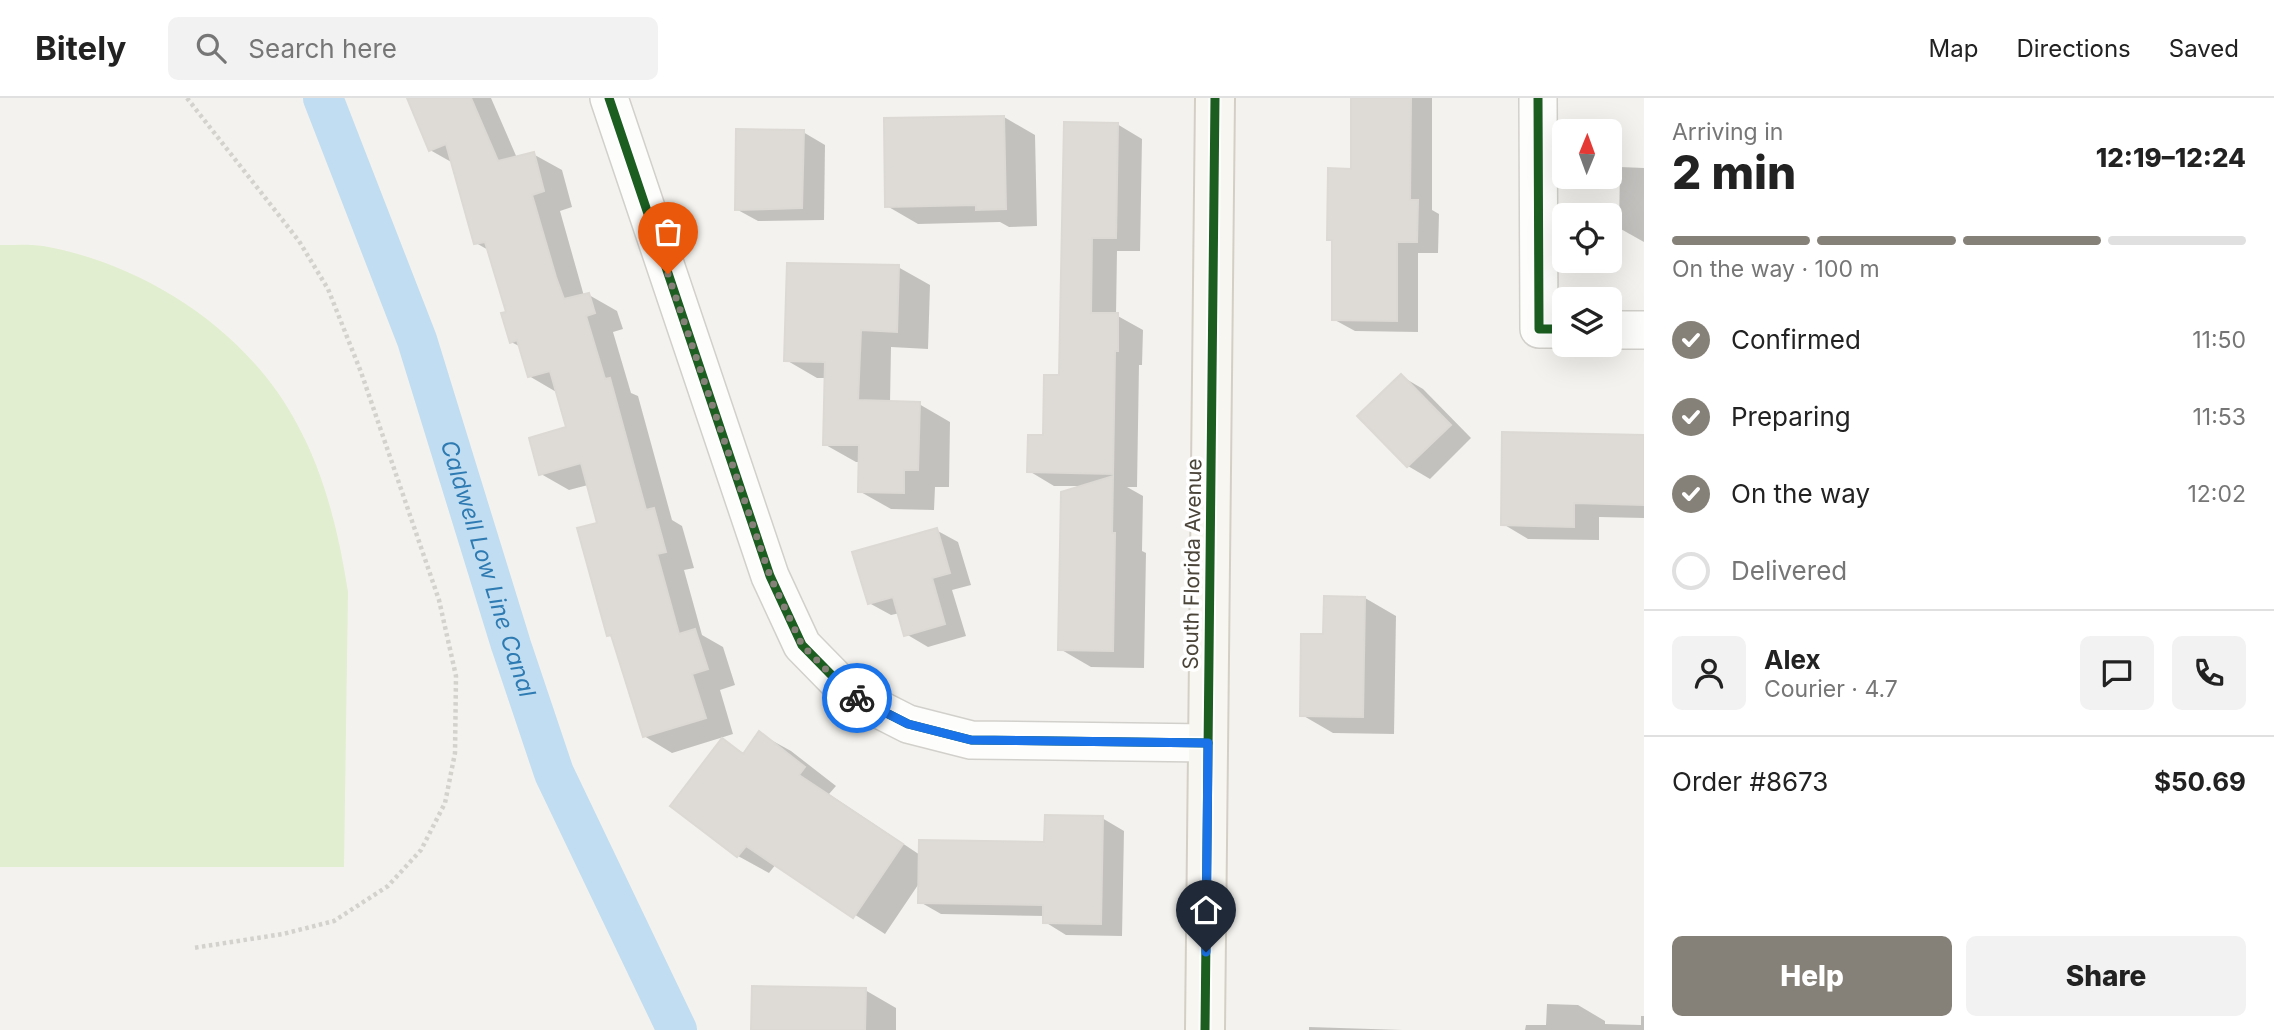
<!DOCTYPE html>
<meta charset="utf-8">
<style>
:root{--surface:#fff;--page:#f2f2f2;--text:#222;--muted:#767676;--line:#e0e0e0;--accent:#868178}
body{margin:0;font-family:Inter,sans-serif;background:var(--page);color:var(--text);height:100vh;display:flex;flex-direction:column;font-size:26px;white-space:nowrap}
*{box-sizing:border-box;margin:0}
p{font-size:23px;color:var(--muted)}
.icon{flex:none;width:38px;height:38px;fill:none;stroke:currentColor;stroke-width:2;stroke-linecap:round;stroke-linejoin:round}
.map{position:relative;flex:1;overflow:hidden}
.panel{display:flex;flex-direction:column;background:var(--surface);width:630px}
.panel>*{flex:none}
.needle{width:46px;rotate:1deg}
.fabs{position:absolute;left:1552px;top:21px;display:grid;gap:14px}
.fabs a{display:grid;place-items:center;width:70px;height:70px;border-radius:10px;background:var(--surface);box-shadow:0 7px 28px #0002;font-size:35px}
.pin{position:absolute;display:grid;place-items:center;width:60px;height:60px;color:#fff;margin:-72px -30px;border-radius:50% 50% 50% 0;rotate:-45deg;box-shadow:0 0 7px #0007}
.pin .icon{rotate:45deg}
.courier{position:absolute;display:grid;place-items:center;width:70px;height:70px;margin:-35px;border:5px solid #1a73e8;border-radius:50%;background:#fff;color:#222;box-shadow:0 2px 9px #0007}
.head em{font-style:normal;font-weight:800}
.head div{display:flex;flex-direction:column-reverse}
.head{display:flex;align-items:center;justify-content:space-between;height:119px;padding:0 28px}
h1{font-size:46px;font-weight:800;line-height:52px}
.bar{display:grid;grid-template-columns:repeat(4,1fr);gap:10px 7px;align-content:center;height:84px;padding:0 28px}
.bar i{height:9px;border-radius:5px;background:var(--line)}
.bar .on{background:var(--accent)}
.bar p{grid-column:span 4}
.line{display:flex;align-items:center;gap:18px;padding:0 28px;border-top:2px solid var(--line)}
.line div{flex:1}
.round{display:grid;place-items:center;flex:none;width:74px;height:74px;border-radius:10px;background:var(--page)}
ol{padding:0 28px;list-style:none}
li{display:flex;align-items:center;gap:21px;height:77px}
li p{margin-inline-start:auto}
li .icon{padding:7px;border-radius:50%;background:var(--accent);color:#fff;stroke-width:4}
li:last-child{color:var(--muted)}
li i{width:38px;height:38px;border:4px solid var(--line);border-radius:50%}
.button{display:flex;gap:14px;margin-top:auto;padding:14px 28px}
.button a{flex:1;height:80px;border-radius:10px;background:var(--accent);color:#fff;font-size:28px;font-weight:800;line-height:80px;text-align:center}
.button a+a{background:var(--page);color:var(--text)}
header{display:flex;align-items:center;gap:42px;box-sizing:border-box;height:98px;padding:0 35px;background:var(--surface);border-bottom:2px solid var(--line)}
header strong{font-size:33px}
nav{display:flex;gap:38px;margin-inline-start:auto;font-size:24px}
.search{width:490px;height:63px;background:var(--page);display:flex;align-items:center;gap:18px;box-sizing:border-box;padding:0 24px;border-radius:10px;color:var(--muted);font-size:26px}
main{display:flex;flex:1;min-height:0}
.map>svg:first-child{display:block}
.green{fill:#e1eecf}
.shadow{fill:#0003}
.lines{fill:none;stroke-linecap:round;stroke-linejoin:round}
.canal{stroke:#c0ddf1;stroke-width:40}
.building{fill:#dedbd6;stroke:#dcd9d4;stroke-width:2}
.street-casing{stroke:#d2d0cb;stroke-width:40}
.secondary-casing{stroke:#d3cfc5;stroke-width:42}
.path{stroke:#d3d2cc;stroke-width:4.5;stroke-dasharray:3.5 3.5;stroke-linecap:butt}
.street{stroke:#fdfdfc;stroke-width:37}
.secondary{stroke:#f7f6f1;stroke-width:38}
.cycleway-casing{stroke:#fff;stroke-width:13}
.cycleway{stroke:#1b5e20;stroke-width:9}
.done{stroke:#868178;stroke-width:7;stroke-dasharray:0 12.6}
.route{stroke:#1a73e8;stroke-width:9}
.labels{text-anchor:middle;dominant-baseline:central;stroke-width:7;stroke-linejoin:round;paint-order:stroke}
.street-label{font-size:21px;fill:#4b4439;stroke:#fff}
.water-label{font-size:23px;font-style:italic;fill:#2e7ab2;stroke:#fff}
</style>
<header>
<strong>Bitely</strong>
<div class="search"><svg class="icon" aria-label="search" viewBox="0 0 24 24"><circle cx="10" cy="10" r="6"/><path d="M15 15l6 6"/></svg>Search here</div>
<nav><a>Map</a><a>Directions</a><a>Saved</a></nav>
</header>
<main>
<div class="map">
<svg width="1644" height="932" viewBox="0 0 1644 932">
<rect width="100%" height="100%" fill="#f4f2ee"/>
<path class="green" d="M 0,147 C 14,147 29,146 43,148 C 145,166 247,232 297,326 C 325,377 339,436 348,494 L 344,769 L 0,769 Z"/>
<g class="shadow">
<path d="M 409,0 L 491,0 L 517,60 L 533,56 L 562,72 L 572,109 L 560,113 L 584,198 L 589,197 L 617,213 L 623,231 L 613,234 L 631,295 L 638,298 L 672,422 L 682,428 L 694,470 L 684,472 L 702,537 L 723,549 L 735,587 L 720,592 L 733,636 L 672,655 L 644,638 L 614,540 L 608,537 L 599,426 L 588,387 L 569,392 L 541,376 L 568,331 L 558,295 L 529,278 L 521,249 L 511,244 L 509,216 L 490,153 L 476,145 L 453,65 L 430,52 Z"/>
<path d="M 1353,0 L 1432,0 L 1432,112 L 1439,116 L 1438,155 L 1418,155 L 1418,234 L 1355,233 L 1333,221 L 1334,145 L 1328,141 L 1353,72 Z"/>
<path d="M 1004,19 L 1035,37 L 1037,128 L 1009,129 L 1000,124 L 918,126 L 887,108 Z"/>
<path d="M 1117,26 L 1142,41 L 1140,153 L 1117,153 L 1116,217 L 1143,232 L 1142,267 L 1139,267 L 1137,389 L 1127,389 L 1143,398 L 1142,453 L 1146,455 L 1144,570 L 1091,569 L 1060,551 L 1083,388 L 1054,388 L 1029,373 L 1045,339 L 1061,278 Z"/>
<path d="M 803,34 L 825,47 L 824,122 L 758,123 L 736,111 Z"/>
<path d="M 1620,69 L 1644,70 L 1644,144 L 1619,130 Z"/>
<path d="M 898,169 L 930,187 L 928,251 L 891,249 L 890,305 L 919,306 L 950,324 L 949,389 L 935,389 L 934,412 L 891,411 L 859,393 L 860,364 L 856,364 L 824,346 L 826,280 L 817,280 L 786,262 Z"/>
<path d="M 1401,278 L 1423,291 L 1471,340 L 1430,381 L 1408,368 L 1360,318 Z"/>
<path d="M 1644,339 L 1644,420 L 1599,419 L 1599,442 L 1528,441 L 1503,426 Z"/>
<path d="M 936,432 L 958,444 L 971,487 L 952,492 L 966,538 L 928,549 L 906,536 L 900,515 L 891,517 L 869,505 Z"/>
<path d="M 1365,500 L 1396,518 L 1394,636 L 1333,635 L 1302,617 L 1325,538 Z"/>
<path d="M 760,636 L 791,653 L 836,688 L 829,696 L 920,757 L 1046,746 L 1102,720 L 1124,733 L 1122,838 L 1066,837 L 1045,824 L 1045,818 L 941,816 L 920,804 L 920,784 L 885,836 L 776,766 L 769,775 L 738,758 L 722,642 L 745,656 Z"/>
<path d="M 865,892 L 896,910 L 896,932 L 753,932 Z"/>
<path d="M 1547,906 L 1578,907 L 1605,923 L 1605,926 L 1641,927 L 1641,918 L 1644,918 L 1644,932 L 1525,932 L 1526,927 L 1546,927 Z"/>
<path d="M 1309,929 L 1403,932 L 1309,932 Z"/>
</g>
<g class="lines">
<path class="canal" id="s1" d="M 323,0 L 417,242 L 511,547 L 554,675 L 677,932"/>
</g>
<g class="building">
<path d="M 407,0 L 471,0 L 498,63 L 534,54 L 544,93 L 532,97 L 556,179 L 564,201 L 589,195 L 595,215 L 586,218 L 605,281 L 610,280 L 646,412 L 654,410 L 666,454 L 657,456 L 679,536 L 695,531 L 708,571 L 692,576 L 706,620 L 643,639 L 611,537 L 607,538 L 577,430 L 597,425 L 581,365 L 539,377 L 529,340 L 566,329 L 550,273 L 528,279 L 517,242 L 510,245 L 501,215 L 506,214 L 485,144 L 474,146 L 446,46 L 429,53 Z"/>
<path d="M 1351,0 L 1411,0 L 1410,102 L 1418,102 L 1417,144 L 1397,144 L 1397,223 L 1332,222 L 1332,142 L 1327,142 L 1328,70 L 1351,71 Z"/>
<path d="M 1004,18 L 1006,111 L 976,112 L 976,107 L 885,109 L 884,20 Z"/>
<path d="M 1064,24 L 1118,25 L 1116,140 L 1092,140 L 1091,215 L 1118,215 L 1118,253 L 1115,253 L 1113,376 L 1027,374 L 1028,337 L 1043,337 L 1044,277 L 1059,277 Z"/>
<path d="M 736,31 L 804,32 L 802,110 L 735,112 Z"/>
<path d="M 787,165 L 899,167 L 897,234 L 861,232 L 858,302 L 920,304 L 918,372 L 904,372 L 904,395 L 858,394 L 859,347 L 823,347 L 825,264 L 784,263 Z"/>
<path d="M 1401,276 L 1451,327 L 1407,369 L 1357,318 Z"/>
<path d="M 1502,334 L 1644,337 L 1644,407 L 1574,405 L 1574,429 L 1501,427 Z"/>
<path d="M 1113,378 L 1112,435 L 1115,435 L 1113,553 L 1058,552 L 1061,394 Z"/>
<path d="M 937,430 L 950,475 L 932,480 L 945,526 L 904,538 L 893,499 L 868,506 L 852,454 Z"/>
<path d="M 1324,498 L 1365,499 L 1363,619 L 1300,618 L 1301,536 L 1323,536 Z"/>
<path d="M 759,633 L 805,669 L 799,677 L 903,746 L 853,820 L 746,748 L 737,759 L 670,708 L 722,640 L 743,656 Z"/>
<path d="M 1045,717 L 1103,718 L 1101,826 L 1043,825 L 1043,807 L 918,805 L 919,742 L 1044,744 Z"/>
<path d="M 752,888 L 866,890 L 865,932 L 751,932 Z"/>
</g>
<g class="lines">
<defs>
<g id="street">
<path d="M 609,0 L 770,478 L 802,547 L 851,597 L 908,626 L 971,642 L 1208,645"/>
<path d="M 1538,0 L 1539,231 L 1564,231"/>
<path d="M 1610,232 L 1644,232"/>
</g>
<path id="secondary" d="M 1205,932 L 1215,0"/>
</defs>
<use href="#street" class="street-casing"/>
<use href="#secondary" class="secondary-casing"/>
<path class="path" d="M 187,0 L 299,143 L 328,191 L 361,274 L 439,502 L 456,578 L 455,655 L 445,705 L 421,752 L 388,788 L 334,823 L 283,836 L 193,850"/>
<use href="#street" class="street"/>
<use href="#secondary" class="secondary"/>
<defs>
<g id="cycleway">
<path d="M 609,0 L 770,478 L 802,547 L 851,597 L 908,626 L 971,642 L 1208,645"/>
<path d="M 1538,0 L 1539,231 L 1564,231"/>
<path d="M 1205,932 L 1215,0"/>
</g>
</defs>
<use href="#cycleway" class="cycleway-casing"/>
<use href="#cycleway" class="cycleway"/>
</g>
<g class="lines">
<path class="done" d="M 668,176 L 770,478 L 802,547 L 851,597 L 857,600"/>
<path class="route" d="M 857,600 L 908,626 L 971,642 L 1208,645 L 1206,854"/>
</g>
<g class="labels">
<g class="street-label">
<text transform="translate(1192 466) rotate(-89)">South Florida Avenue</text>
</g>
<g class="water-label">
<text stroke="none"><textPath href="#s1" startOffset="499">Caldwell Low Line Canal</textPath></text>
</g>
</g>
</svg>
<div class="fabs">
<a><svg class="needle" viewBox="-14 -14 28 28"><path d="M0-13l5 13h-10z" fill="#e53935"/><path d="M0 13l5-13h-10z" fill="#767676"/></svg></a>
<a><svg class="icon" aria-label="locate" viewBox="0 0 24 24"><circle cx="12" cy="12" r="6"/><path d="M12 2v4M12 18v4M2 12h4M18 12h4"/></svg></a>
<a><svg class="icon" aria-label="layers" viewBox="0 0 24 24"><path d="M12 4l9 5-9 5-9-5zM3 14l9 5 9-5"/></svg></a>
</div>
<div class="pin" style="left:668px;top:176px;background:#ea580c"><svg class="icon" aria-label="bag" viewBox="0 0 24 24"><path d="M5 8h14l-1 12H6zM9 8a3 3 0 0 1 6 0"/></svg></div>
<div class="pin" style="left:1206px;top:854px;background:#1f2937"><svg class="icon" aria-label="home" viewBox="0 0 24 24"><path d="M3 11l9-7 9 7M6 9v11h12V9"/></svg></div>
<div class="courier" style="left:857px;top:600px"><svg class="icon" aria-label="bike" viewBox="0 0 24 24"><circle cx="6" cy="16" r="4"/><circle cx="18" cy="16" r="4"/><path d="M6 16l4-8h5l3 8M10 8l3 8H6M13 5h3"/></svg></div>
</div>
<section class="panel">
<div class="head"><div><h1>2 min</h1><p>Arriving in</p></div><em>12:19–12:24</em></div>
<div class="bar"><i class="on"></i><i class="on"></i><i class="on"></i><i></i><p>On the way · 100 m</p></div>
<ol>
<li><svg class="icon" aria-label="check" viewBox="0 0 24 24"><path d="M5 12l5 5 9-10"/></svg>Confirmed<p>11:50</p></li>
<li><svg class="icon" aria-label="check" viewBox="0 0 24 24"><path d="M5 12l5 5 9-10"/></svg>Preparing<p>11:53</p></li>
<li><svg class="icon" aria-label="check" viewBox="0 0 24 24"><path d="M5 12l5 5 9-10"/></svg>On the way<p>12:02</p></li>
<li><i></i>Delivered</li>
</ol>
<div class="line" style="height:126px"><a class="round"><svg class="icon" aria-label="person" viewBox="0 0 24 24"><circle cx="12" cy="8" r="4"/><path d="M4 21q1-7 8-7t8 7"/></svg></a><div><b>Alex</b><p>Courier · 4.7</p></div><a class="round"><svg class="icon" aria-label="chat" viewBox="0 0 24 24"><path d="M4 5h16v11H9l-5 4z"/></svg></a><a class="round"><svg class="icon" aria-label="phone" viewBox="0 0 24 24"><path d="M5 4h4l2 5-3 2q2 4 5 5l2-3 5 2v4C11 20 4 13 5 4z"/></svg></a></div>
<div class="line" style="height:91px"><div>Order #8673</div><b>$50.69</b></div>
<div class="button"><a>Help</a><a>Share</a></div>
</section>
</main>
